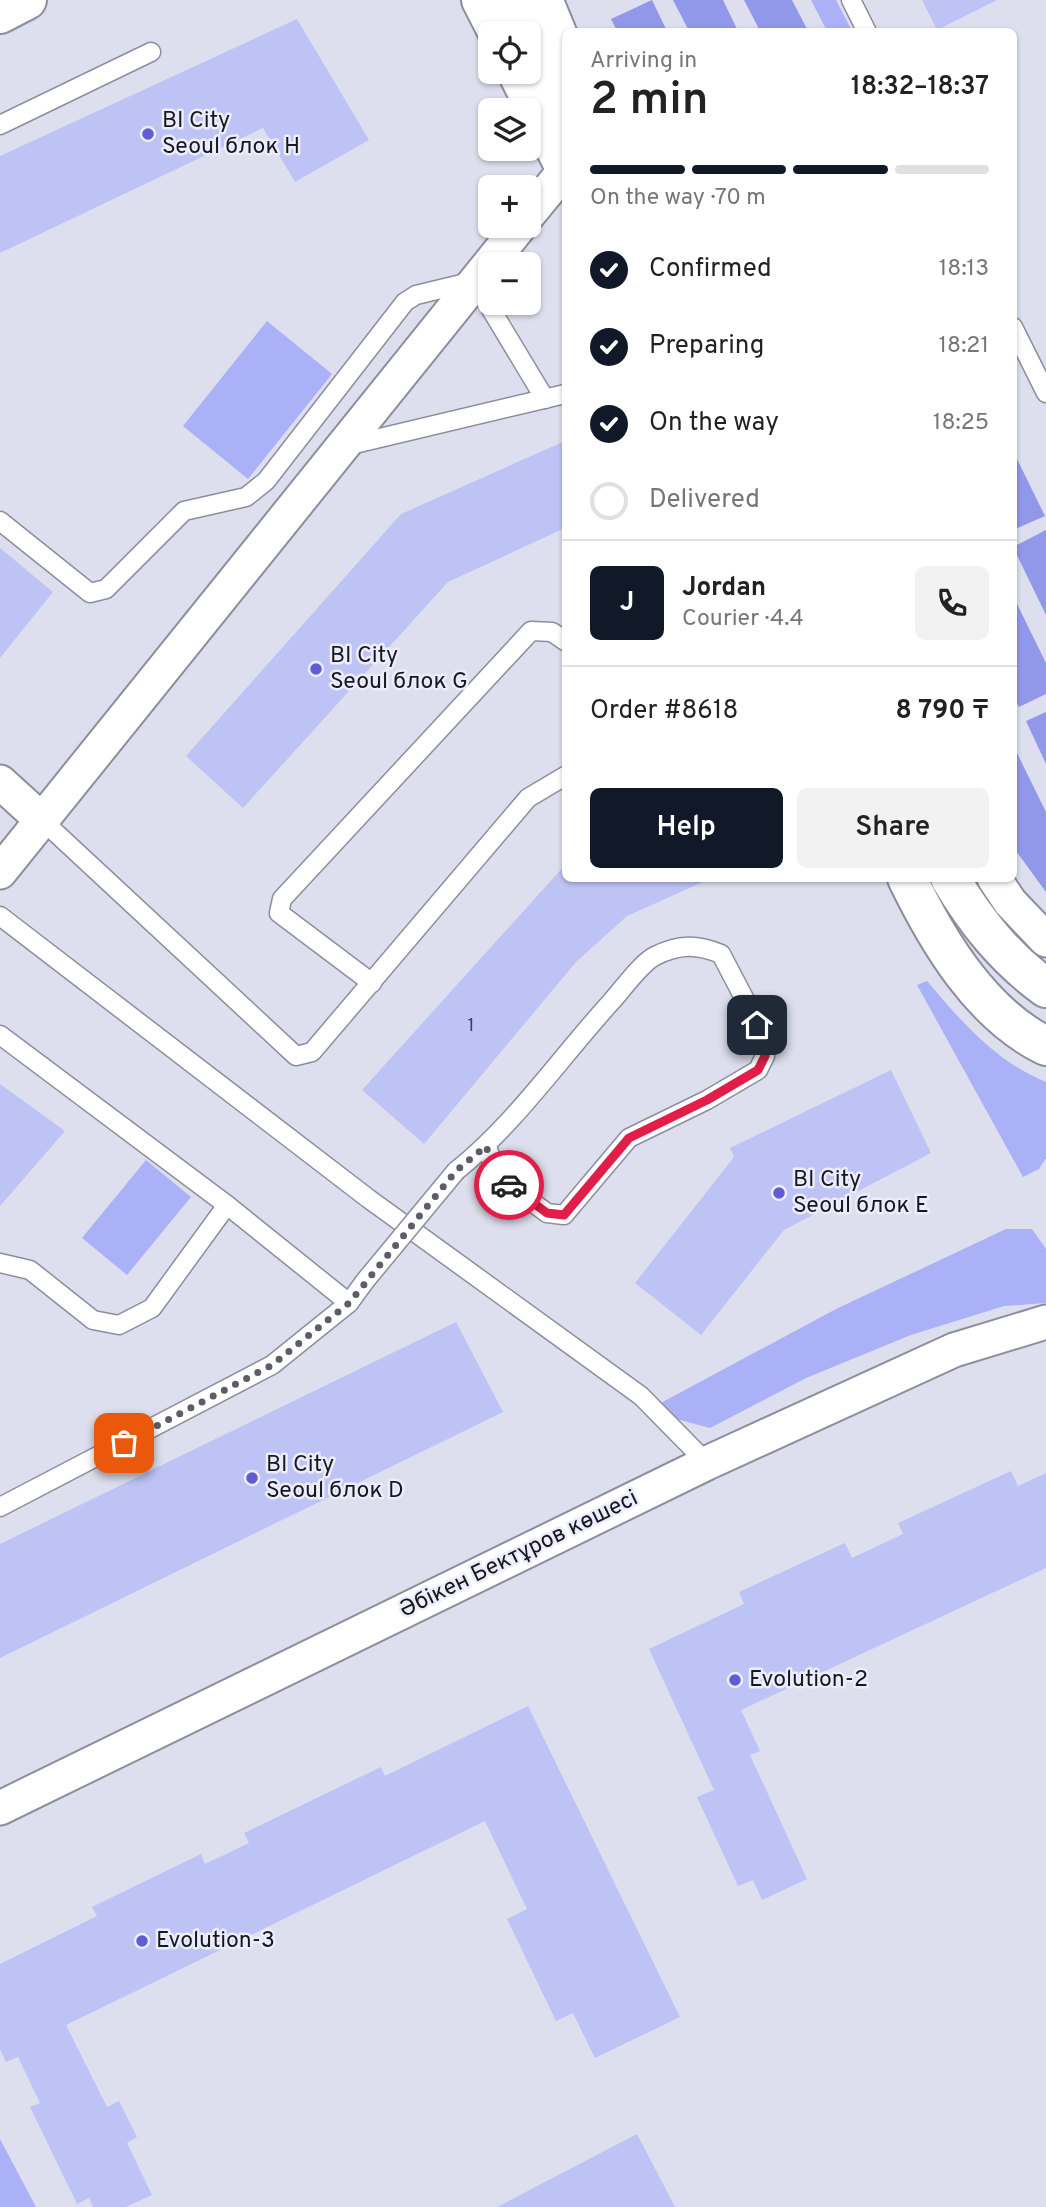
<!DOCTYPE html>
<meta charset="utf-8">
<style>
:root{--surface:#fff;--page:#f2f2f2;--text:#222;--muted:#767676;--line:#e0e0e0;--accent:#111827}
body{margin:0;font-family:Overpass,sans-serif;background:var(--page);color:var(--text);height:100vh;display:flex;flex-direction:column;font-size:26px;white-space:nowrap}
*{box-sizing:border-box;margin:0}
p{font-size:23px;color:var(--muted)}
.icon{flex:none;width:38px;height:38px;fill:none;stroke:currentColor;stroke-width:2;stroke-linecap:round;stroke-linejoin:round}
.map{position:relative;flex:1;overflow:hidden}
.details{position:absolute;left:562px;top:28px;width:455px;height:854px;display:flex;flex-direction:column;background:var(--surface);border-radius:10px;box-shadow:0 2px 5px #0004}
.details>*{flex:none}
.controls{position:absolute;left:478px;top:21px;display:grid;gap:14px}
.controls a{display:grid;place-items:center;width:63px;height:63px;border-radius:10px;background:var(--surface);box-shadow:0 2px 5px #0004;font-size:35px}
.pin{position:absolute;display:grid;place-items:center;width:60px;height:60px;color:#fff;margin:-30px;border-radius:14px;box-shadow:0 4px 10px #0006}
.courier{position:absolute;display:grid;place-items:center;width:70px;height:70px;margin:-35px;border:5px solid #e11d48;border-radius:50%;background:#fff;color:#222;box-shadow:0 2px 9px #0007}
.headline em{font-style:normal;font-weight:600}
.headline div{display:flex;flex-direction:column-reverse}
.headline{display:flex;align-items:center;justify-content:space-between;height:119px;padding:0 28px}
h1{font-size:46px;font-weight:600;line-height:52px}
.bar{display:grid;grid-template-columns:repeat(4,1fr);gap:10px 7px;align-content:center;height:84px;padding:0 28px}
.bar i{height:9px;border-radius:5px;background:var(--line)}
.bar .active{background:var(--accent)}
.bar p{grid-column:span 4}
.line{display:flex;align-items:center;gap:18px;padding:0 28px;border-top:2px solid var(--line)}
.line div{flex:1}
.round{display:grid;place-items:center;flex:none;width:74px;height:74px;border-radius:10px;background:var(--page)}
ol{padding:0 28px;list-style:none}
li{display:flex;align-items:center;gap:21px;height:77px}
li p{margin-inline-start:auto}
li .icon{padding:7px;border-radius:50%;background:var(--accent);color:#fff;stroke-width:4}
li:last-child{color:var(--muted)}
li i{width:38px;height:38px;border:4px solid var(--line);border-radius:50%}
.primary-button{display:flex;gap:14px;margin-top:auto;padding:14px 28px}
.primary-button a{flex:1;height:80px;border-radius:10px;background:var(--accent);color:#fff;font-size:28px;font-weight:600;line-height:80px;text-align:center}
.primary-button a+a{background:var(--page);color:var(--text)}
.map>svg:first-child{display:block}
.green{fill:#abb1f6}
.forest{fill:#9298e9}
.building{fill:#bdc3f5}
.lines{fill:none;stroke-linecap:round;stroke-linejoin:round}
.lane-casing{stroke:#8d8e9c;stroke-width:21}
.street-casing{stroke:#8d8e9c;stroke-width:37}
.secondary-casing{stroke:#8d8e9c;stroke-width:42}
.lane{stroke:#fff;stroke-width:18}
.street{stroke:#fff;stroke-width:33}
.secondary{stroke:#fff;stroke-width:38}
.lane-bridge-casing{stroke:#8d8e9c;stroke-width:21;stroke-linecap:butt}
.lane-bridge{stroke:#fff;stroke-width:18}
.done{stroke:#5c5d66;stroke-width:7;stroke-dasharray:0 12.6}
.route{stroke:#e11d48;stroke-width:9}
.poi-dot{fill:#5f5cd4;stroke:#ebedfc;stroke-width:2.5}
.labels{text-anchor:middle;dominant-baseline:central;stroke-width:5;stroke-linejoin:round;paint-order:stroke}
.number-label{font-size:19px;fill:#404252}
.poi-label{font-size:23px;fill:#17171c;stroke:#ebedfc;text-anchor:start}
.street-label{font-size:23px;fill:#17171c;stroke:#ebedfc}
</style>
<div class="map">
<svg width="1046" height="2207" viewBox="0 0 1046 2207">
<rect width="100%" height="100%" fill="#dddfee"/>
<g class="green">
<path d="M 811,0 L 836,0 L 850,27 L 849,31 L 827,31 Z"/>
<path d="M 267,321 L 332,374 L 248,479 L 183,426 Z"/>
<path d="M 927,981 C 961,1021 996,1062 1046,1082 L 1046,1158 L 1039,1169 L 1023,1177 L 917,985 Z"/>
<path d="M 146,1160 L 191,1197 L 127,1275 L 82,1238 Z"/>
<path d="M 1006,1229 L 1032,1229 L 1046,1249 L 1046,1303 L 1004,1306 L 911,1335 L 806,1378 L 710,1428 L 680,1420 L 657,1405 L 836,1309 Z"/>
<path d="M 0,2139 L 36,2207 L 0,2207 Z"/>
</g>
<g class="forest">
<path d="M 652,0 L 667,31 L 617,31 L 611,19 Z"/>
<path d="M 673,0 L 723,0 L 738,31 L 689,31 Z"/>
<path d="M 744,0 L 792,0 L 808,31 L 760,31 Z"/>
<path d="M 1013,451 L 1045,516 L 1013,530 Z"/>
<path d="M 1046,530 L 1046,615 L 1013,547 Z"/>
<path d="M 1013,596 L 1046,663 L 1046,694 L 1019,707 L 1013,696 Z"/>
<path d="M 1046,712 L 1046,764 L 1026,721 Z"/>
<path d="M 1013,745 L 1046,812 L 1046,892 L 1013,847 Z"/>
</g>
<g class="building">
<path d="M 922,0 L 997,0 L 937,30 Z"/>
<path d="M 297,19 L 369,140 L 295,182 L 263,128 L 0,253 L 0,156 Z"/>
<path d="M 565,441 L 565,528 L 448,582 L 243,808 L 186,756 L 401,514 Z"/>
<path d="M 0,548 L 53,592 L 0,658 Z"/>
<path d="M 565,865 L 565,878 L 712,878 L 627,916 L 576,962 L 424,1144 L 362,1090 Z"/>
<path d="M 891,1070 L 931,1153 L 784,1230 L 701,1335 L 635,1283 L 734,1157 L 730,1148 Z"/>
<path d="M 0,1084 L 65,1131 L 0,1206 Z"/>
<path d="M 456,1322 L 503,1412 L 0,1658 L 0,1544 Z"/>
<path d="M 1011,1471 L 1018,1486 L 1046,1473 L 1046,1568 L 741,1710 L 760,1751 L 750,1755 L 807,1879 L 762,1900 L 753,1880 L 738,1886 L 697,1797 L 714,1790 L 649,1649 L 744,1604 L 739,1592 L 845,1543 L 852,1558 L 903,1534 L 898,1523 Z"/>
<path d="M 528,1706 L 680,2017 L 595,2058 L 573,2013 L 556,2021 L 507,1919 L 527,1909 L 485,1821 L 66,2025 L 107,2107 L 119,2101 L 137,2137 L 127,2143 L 152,2195 L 126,2207 L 93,2207 L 89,2198 L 77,2204 L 30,2107 L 40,2103 L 18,2057 L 6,2062 L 0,2049 L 0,1964 L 97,1916 L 92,1907 L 201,1854 L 205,1864 L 249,1843 L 244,1833 L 381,1767 L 385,1776 Z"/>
<path d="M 637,2134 L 675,2207 L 497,2207 Z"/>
</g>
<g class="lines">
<defs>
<g id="lane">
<path d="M 851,0 L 867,32"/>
<path d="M 0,125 L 151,52"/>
<path d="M 1013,327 L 1046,393"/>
<path d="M 346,446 L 565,394"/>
<path d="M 0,521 L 90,593 L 106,589 L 184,511 L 246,497 L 266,481 L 405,302 L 416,295 L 474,281 L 545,399"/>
<path d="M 43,821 L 296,1056 L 312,1052 L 528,798 L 565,776"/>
<path d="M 0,916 L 369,1199 L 641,1396 L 707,1463"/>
<path d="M 372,983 L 279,913 L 282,899 L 531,631 L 552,632 L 565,641"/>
<path d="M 0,1035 L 227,1205 L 349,1303 L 365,1281"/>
<path d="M 456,1171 C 515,1124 560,1058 611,1002 C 622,990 641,963 655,956 C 679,944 697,944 721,954 L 766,1040 L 765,1056 L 758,1070 L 707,1100 L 629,1138 L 564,1215 L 547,1213 L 496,1175 L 487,1146"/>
<path d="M 0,1263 L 30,1270 L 93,1320 L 119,1325 L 152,1308 L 227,1205"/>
<path d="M 0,1507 L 272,1365 L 349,1303"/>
</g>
<g id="street">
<path d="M 546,0 L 565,46"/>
<path d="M 528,215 L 565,170"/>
<path d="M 0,782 L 43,821"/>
<path d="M 0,872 L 520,226"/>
<path d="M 994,878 L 1010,902 L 1046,940"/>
<path d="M 0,1808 L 707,1463 L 954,1350 L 1046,1322"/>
</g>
<g id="secondary">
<path d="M 481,0 L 498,33"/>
<path d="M 518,0 L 565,102"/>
<path d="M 0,14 L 27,0"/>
<path d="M 517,72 L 565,168"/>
<path d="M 907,878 C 938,942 981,1014 1046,1046"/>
<path d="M 950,878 C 976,922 1005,958 1046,988"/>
</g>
</defs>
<use href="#lane" class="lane-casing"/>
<use href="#street" class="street-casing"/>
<use href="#secondary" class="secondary-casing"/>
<use href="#lane" class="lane"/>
<use href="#street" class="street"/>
<use href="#secondary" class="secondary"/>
<defs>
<path id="lane-bridge" d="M 365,1281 L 456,1171"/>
</defs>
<use href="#lane-bridge" class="lane-bridge-casing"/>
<use href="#lane-bridge" class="lane-bridge"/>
</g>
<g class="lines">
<path class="done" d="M 124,1443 L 272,1365 L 349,1303 L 456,1171 L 486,1146 L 496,1175 L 509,1185"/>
<path class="route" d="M 509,1185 L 547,1213 L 564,1215 L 629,1138 L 707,1100 L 758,1070 L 765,1056 L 766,1040 L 757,1025"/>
</g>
<g class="poi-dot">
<circle cx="148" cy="134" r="7"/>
<circle cx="316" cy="669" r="7"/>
<circle cx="779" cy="1193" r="7"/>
<circle cx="252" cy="1478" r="7"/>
<circle cx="735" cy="1680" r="7"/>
<circle cx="142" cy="1941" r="7"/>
</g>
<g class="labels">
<g class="number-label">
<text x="471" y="1026">1</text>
</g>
<g class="poi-label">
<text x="162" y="121">BI City<tspan x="162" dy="26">Seoul блок H</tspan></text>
<text x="330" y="656">BI City<tspan x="330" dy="26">Seoul блок G</tspan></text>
<text x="793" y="1180">BI City<tspan x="793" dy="26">Seoul блок E</tspan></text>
<text x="266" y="1465">BI City<tspan x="266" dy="26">Seoul блок D</tspan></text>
<text x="749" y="1680">Evolution-2</text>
<text x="156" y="1941">Evolution-3</text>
</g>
<g class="street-label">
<text transform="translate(519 1555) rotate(-26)">Әбікен Бектұров көшесі</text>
</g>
</g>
</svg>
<div class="controls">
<a><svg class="icon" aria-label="locate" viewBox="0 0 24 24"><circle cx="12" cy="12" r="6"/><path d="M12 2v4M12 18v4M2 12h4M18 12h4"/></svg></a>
<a><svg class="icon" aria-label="layers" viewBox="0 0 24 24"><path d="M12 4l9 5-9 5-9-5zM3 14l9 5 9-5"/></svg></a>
<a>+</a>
<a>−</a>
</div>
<div class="pin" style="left:124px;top:1443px;background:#ea580c"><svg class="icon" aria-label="bag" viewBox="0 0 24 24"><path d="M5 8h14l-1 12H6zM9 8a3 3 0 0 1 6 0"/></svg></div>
<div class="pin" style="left:757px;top:1025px;background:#1f2937"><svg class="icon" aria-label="home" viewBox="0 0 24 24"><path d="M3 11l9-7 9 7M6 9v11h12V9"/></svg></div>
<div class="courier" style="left:509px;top:1185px"><svg class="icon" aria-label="car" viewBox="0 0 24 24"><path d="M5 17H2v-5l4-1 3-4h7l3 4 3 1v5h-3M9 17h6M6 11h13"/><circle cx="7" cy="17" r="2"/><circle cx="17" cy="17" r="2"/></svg></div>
<section class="details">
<div class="headline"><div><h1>2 min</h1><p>Arriving in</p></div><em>18:32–18:37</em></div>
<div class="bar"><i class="active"></i><i class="active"></i><i class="active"></i><i></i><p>On the way · 70 m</p></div>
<ol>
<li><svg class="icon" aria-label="check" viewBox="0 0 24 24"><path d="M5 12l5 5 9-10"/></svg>Confirmed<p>18:13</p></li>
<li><svg class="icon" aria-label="check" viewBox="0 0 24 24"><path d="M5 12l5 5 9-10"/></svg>Preparing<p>18:21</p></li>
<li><svg class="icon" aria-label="check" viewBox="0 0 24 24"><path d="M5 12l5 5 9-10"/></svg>On the way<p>18:25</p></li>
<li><i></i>Delivered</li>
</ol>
<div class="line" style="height:126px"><b class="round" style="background:var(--accent);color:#fff">J</b><div><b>Jordan</b><p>Courier · 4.4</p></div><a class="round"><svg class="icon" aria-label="phone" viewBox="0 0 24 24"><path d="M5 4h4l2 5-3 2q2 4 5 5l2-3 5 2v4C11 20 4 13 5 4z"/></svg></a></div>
<div class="line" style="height:91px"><div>Order #8618</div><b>8 790 ₸</b></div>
<div class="primary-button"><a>Help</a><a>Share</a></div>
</section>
</div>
